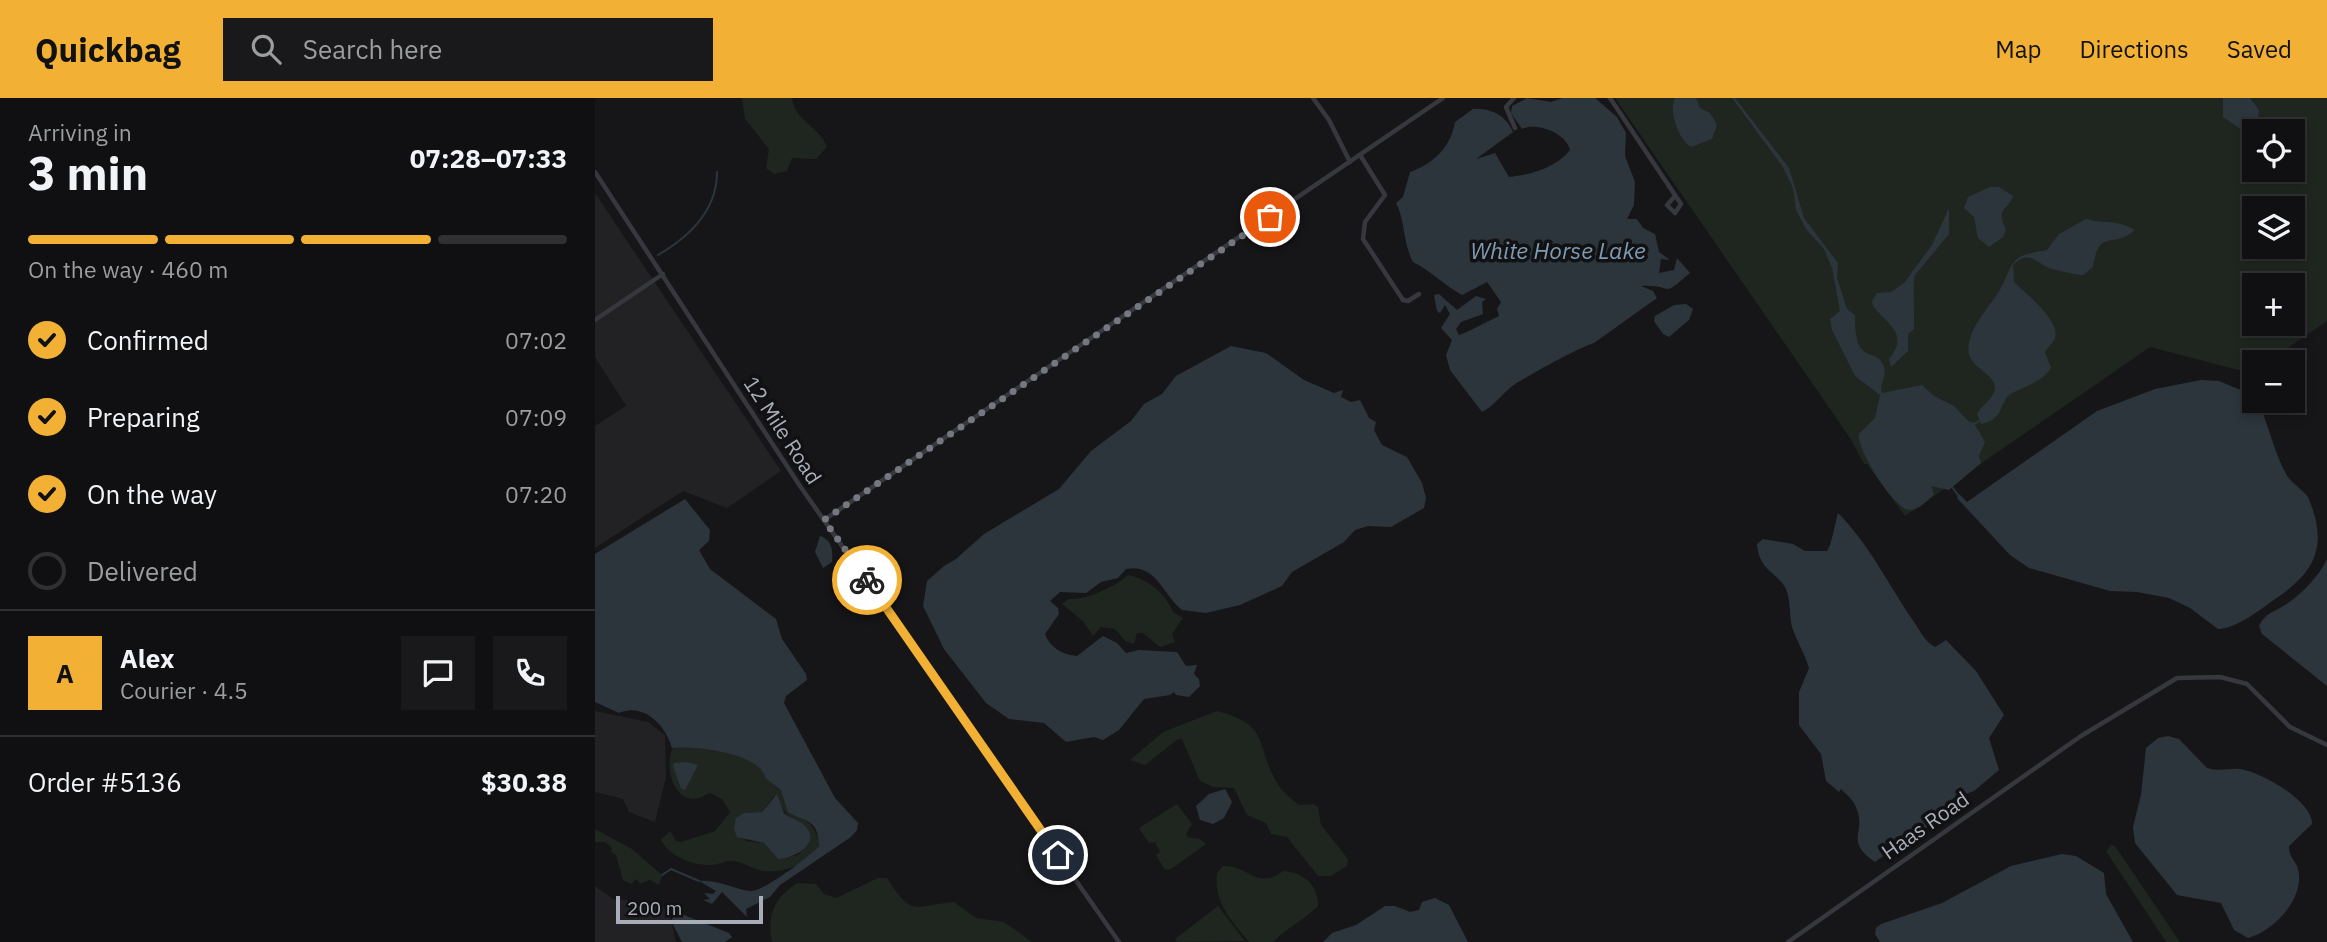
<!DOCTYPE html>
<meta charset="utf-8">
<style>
:root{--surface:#101012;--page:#19191b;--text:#f1f3f6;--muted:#9c9d9f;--line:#303032;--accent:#f2b134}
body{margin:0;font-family:"IBM Plex Sans",sans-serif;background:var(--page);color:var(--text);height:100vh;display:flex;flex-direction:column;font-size:26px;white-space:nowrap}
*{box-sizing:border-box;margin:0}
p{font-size:23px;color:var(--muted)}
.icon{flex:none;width:38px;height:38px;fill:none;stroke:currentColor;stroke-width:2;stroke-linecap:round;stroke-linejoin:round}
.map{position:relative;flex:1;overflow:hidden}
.sheet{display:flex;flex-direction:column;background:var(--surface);width:595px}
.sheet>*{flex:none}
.controls{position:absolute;left:1647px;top:21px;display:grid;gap:14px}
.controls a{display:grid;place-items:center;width:63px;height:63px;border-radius:0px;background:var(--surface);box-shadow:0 4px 10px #0003,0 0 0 2px var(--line);font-size:35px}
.scale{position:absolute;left:21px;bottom:18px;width:147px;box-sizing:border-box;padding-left:7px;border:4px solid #a8adb8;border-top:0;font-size:19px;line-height:24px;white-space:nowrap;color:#a8adb8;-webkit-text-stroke:5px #111113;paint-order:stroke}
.pin{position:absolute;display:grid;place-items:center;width:60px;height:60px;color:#fff;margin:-30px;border:4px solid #fff;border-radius:50%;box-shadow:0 2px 7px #0007}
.courier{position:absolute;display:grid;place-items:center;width:70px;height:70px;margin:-35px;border:5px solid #f2b134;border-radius:50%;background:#fff;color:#222;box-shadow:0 2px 9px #0007}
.head em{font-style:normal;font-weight:800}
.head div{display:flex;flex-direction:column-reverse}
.head{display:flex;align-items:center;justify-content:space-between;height:119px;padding:0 28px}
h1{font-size:46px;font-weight:800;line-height:52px}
.bar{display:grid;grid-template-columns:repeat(4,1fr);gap:10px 7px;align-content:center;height:84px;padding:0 28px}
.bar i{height:9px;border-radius:5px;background:var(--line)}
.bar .active{background:var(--accent)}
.bar p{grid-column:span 4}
.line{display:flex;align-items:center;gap:18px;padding:0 28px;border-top:2px solid var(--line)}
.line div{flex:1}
.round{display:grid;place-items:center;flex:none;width:74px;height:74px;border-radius:0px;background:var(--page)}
ol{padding:0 28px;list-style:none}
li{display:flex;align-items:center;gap:21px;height:77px}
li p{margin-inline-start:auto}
li .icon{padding:7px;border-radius:50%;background:var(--accent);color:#111;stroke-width:4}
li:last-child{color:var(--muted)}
li i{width:38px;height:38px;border:4px solid var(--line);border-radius:50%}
header{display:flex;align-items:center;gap:42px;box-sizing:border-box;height:98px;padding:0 35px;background:var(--accent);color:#111}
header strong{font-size:33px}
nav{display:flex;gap:38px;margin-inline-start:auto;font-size:24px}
.search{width:490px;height:63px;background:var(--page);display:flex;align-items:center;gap:18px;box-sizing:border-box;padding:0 24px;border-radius:0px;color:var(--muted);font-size:26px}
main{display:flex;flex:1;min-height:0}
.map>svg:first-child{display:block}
.built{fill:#222225}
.green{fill:#1e261f;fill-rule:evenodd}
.water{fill:#2c353c}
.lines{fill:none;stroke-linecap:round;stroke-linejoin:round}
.stream{stroke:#2c353c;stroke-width:2}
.street{stroke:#37383d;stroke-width:4.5}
.done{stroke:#757880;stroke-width:7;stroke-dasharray:0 12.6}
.route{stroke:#f2b134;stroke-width:9}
.labels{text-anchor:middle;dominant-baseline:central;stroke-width:7;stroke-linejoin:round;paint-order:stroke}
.street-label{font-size:21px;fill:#a8adb8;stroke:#111113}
.water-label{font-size:23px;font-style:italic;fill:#7f9bb3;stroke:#111113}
</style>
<header>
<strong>Quickbag</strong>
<div class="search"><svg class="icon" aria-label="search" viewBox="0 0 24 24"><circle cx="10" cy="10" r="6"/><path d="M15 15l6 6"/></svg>Search here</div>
<nav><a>Map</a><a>Directions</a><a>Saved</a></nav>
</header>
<main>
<section class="sheet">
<div class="head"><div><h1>3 min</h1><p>Arriving in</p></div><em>07:28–07:33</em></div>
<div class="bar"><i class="active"></i><i class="active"></i><i class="active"></i><i></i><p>On the way · 460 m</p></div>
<ol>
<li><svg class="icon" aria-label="check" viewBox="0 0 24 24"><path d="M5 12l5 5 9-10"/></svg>Confirmed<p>07:02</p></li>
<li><svg class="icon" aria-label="check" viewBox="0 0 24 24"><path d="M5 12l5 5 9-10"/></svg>Preparing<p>07:09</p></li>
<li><svg class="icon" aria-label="check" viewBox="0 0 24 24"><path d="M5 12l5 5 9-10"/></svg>On the way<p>07:20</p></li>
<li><i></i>Delivered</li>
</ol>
<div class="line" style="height:126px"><b class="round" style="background:var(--accent);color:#111">A</b><div><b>Alex</b><p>Courier · 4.5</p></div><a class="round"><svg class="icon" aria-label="chat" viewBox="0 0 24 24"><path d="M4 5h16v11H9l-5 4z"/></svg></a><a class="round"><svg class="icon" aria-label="phone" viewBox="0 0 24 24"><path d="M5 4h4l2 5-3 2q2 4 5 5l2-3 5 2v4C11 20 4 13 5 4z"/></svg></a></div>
<div class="line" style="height:91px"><div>Order #5136</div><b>$30.38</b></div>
</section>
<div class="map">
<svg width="1732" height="844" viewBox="0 0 1732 844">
<rect width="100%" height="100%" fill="#161618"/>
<g class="built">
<path d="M 0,95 L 186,373 L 132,410 L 88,393 L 0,450 L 0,328 L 31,308 L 0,259 Z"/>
<path d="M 0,613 L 53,624 L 70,637 L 71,679 L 60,724 L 34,714 L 28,701 L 0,694 Z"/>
<path d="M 0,788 L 18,801 L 62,805 L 74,814 L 81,844 L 0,844 Z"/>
</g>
<g class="green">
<path d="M 147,0 L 197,0 C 199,22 225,29 232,49 L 221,61 L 197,60 L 192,73 L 179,76 L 171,70 L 174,51 L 150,21 Z"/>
<path d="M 1020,0 L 1732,0 L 1732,223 L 1672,264 L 1659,264 L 1659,273 L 1655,275 L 1555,249 L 1310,418 L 1272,366 L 1269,366 L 1255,340 ZM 1659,33 L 1698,33 L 1698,72 L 1659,72 ZM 1659,110 L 1698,110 L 1698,149 L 1659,149 ZM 1659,187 L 1698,187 L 1698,226 L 1659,226 Z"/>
<path d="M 533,477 C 553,481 570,495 578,514 L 588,520 L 577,536 L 580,544 L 565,549 L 548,535 L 542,535 L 539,546 L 530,543 L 520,531 L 506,529 L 498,538 L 488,523 L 467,506 L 474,501 C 491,502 520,489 533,477 Z"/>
<path d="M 622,613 C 675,627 660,645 681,683 C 686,693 696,700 704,707 L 718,706 L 723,709 L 726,727 L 753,761 L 752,768 L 736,778 L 723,778 L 692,739 L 676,736 L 671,725 L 652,717 L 639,690 L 618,689 L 605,683 L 587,641 L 583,641 L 550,667 L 535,662 L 568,634 Z"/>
<path d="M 97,649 C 117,654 166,652 170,680 L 186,692 L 194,712 C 210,722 221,725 224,747 C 215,765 189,776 169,773 C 158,772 148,763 138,763 C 131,762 124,767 117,767 C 98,768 74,758 66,742 L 75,733 L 81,743 L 86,744 L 120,733 L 135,714 L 127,701 L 115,695 C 110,697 104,701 99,701 C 77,702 69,665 78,650 ZM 179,698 L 195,721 L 209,727 L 214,746 L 203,757 L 183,761 L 169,745 L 150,743 L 150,715 L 167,714 Z"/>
<path d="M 582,706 L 597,726 L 591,736 L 592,739 L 605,741 L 611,746 L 576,771 L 570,772 L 561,757 L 565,754 L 560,744 L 554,745 L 544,730 Z"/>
<path d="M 0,731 L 37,751 L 67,777 L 64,787 L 55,782 L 45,786 L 42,781 L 36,786 L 28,782 L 21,757 L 16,754 L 17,750 L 10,744 L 0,744 Z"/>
<path d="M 1516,747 L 1520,748 L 1585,844 L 1571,844 L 1511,753 Z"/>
<path d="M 628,768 C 654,767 662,793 688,773 C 708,774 724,787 723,808 C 709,822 693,829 678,844 L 654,844 C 637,823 618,804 622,775 Z"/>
<path d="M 283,780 L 292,780 C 318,820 317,808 359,804 L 381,820 L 409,824 L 437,844 L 177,844 C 172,816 179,801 202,785 L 221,786 L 229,796 L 241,800 Z"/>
<path d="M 623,808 L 650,843 L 582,844 L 580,841 Z"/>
</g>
<g class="water">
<path d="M 932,0 L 956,4 L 968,0 L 1000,0 L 1022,19 L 1031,35 L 1030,58 L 1040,84 L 1039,107 L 1032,121 L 1042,121 L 1048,130 L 1060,136 L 1064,154 L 1075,162 L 1066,161 L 1064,175 L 1079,172 L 1082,160 L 1095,175 C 1064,202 1080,186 1046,188 L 1058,193 L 1062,200 L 999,245 C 989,247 926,281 916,289 C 906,297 899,308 887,314 L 855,272 L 851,257 L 857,242 L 846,230 L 855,216 L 850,207 L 845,215 L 842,213 L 839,197 L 844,196 L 862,212 L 881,198 L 891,201 L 887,204 L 888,216 L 866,224 L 861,231 L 864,237 C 876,233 891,224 904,218 L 902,211 L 906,204 L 892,184 L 867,197 C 849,187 836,173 818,164 C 808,146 810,121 801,105 L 808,99 L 815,74 C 838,66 856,49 860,24 L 878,11 C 896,10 911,17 918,34 L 881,61 L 900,55 L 914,79 C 935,77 961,70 975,52 C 971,35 942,24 927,31 L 916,15 L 917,8 Z"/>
<path d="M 1080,0 L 1101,0 L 1105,10 L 1115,15 L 1122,27 L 1117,41 L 1096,49 C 1084,42 1073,13 1080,0 Z"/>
<path d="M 1137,0 L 1140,0 L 1194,70 L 1209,120 L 1243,165 L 1242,180 L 1252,211 L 1260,217 C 1259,271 1282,247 1289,269 C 1292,280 1284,286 1287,295 L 1327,287 L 1339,298 L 1359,308 L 1373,323 L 1379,325 L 1390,344 L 1384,358 L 1386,365 L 1354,392 L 1336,388 L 1339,396 C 1333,402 1324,412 1315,412 C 1299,412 1261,350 1264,336 L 1280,320 L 1285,297 L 1260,278 L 1237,232 L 1235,221 L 1245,213 L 1237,170 L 1229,151 L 1211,131 L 1201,112 L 1198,90 L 1188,69 Z"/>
<path d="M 1628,0 L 1655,0 L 1664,12 L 1663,20 L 1644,30 L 1628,19 Z"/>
<path d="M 1395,89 L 1404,89 L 1418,98 C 1413,114 1400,108 1411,132 L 1408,139 L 1394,149 L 1383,140 L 1379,119 L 1369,110 L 1373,99 Z"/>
<path d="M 1354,110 L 1354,136 L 1320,177 C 1317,185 1320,217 1319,231 L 1313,236 L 1313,253 L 1296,269 L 1294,261 C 1315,236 1292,226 1278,208 L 1277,203 L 1282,195 L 1296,194 L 1309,185 L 1337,147 Z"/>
<path d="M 1491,121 C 1510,127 1518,120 1540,132 C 1517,152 1504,129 1498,169 L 1488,177 C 1486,178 1456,171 1454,170 C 1439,163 1434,152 1418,167 L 1419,184 C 1431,195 1466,224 1460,240 C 1458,245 1453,249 1450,254 L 1456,270 C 1447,284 1431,288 1417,295 C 1404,302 1410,322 1386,326 L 1382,316 C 1387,307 1400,300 1400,289 C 1399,276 1378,271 1374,256 C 1369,234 1397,206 1406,190 C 1412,180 1413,169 1422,161 C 1429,155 1443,154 1452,152 L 1464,136 Z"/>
<path d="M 1659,135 L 1659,149 L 1695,149 L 1679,159 L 1652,159 L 1648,154 L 1652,141 Z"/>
<path d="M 1091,206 L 1098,211 L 1094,222 L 1074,239 L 1068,236 L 1059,223 L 1060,218 L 1079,207 Z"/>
<path d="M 636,248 L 671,255 L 709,282 L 739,295 L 748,292 L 746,299 L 756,304 L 765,302 L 774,320 L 781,324 L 779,332 L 787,347 L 812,359 L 827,385 L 831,400 L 829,410 L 796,429 L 773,428 L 760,432 L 749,444 L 697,474 L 687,488 L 645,507 L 611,515 L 587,512 C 568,497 561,465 531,471 L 523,480 L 506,484 L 491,495 L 465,494 L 455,503 L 463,510 L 464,516 L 450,536 C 455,550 468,557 482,558 L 508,538 L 522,545 L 531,555 L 544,552 L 582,554 L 591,568 L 602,567 L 599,576 L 604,581 L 605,588 L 594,599 L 581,597 L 579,594 L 575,597 L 549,601 L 524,632 L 508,642 L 499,639 L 471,644 L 449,625 L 414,621 L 391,605 L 349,551 L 328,508 L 332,483 L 349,468 L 361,461 L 389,436 L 464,391 L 496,353 L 536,323 L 549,306 L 567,296 L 581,278 Z"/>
<path d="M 1606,282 L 1624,283 L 1648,293 L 1655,306 L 1666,311 C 1675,332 1680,356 1691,376 C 1695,384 1707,391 1713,399 C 1732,444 1724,471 1683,499 C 1667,510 1642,531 1623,531 L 1595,510 L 1574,500 L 1542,494 L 1515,493 L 1434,470 L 1415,457 L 1362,400 L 1364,396 L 1372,404 L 1502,313 L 1560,291 Z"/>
<path d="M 90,401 L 115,432 L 114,443 L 104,452 L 115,471 L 181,521 L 187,541 L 211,576 L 212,582 L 191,598 L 189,605 L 240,700 L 263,725 L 262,732 L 256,739 L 185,787 L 175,799 L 151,811 L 152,819 L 127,794 L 117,806 L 108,802 L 115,801 L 109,795 L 118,796 L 121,793 L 104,783 C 123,781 143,793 157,793 C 170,792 213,760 224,748 C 223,720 211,725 193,714 L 186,692 L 170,680 C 167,655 97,647 77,650 C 71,628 49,604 24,615 L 0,604 L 0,456 Z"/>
<path d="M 1243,415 C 1273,445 1294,487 1317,521 C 1325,532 1328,542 1340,549 L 1351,542 L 1381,573 L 1409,617 L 1394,640 L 1404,672 L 1379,693 L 1357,701 L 1354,717 L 1316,738 L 1280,764 C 1249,743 1271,735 1262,712 C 1259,702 1252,697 1246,691 L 1244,694 L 1231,683 L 1226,656 L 1204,627 L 1204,594 L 1214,570 C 1210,556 1202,544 1197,529 C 1194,517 1196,503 1191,491 C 1184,475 1164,474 1162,446 L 1168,441 L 1198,446 L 1210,453 L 1232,453 C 1237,446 1240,425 1243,415 Z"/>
<path d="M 225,438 C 237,442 238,453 237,464 L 228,470 L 220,454 Z"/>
<path d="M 1732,461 L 1732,588 L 1667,536 L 1664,528 C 1670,515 1679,514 1690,507 C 1706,497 1725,477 1732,461 Z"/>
<path d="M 1573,638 L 1584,641 L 1612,670 C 1624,674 1634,670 1645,671 C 1666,674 1718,703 1717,726 L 1694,748 C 1694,758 1698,760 1702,768 C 1713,798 1679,833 1653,840 L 1639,832 L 1626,805 L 1582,797 L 1540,745 L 1538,729 L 1546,697 L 1551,650 L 1563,640 Z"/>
<path d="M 92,664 L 103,667 L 90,692 L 86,691 L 78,668 L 79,665 Z"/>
<path d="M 630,691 L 637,704 L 629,720 L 618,726 L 605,722 L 601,708 L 614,696 Z"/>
<path d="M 182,696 L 189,715 C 195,721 204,722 209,727 C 229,745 198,761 183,761 L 169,745 L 142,739 L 139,731 L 141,720 L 149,715 L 167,714 Z"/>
<path d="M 1467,756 L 1481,758 L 1509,775 L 1511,796 L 1538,844 L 1285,844 L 1280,836 L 1281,830 L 1286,826 L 1347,805 L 1416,768 Z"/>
<path d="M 840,800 L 854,807 L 873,844 L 728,844 L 737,835 L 761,827 L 790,808 L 800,808 L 815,814 L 824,812 L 827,804 Z"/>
<path d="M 89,817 L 134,835 L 137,839 L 130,844 L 87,844 L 76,823 L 78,819 Z"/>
</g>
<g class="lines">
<g class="stream">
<path d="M 63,157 C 94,139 122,112 122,74"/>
<path d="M 1379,326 L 1384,323"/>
<path d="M 1357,389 L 1363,397"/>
<path d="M 67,777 L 76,771 L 104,783"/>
</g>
<g class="street">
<path d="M 718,0 L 734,22 L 755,64"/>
<path d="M 919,0 L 911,9 L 920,30"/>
<path d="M 1015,0 L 1086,106 L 1080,115 L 1072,107 L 1080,98"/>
<path d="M 765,57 L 790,97 L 770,124 L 768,141 L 808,202 L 813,203 L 824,196"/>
<path d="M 0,74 L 205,388 L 524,844"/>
<path d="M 0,222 L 68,176"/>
<path d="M 229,422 L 848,0"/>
<path d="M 1193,844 L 1486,638 L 1582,580 L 1625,579 L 1652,586 L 1695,629 L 1732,647"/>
</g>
</g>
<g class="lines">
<path class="done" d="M 272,482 L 229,422 L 675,119"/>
<path class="route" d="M 272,482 L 463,757"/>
</g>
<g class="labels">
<g class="street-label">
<text transform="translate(188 332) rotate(57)">12 Mile Road</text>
<text transform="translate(1330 727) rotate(-35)">Haas Road</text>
</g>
<g class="water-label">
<text x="963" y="152">White Horse Lake</text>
</g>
</g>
</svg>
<div class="controls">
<a><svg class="icon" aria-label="locate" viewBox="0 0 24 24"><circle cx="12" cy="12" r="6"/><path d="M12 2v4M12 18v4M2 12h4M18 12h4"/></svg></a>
<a><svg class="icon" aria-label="layers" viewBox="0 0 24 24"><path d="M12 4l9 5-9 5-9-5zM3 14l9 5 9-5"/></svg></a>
<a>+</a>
<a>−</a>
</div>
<div class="scale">200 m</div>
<div class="pin" style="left:675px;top:119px;background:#ea580c"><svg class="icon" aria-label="bag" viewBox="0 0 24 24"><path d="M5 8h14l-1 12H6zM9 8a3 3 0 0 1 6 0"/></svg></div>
<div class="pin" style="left:463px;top:757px;background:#1f2937"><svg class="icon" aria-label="home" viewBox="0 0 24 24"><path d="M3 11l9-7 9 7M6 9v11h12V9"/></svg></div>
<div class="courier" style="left:272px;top:482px"><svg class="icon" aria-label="bike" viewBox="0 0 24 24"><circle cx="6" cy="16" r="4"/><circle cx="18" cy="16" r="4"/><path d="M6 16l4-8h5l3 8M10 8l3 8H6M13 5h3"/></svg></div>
</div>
</main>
